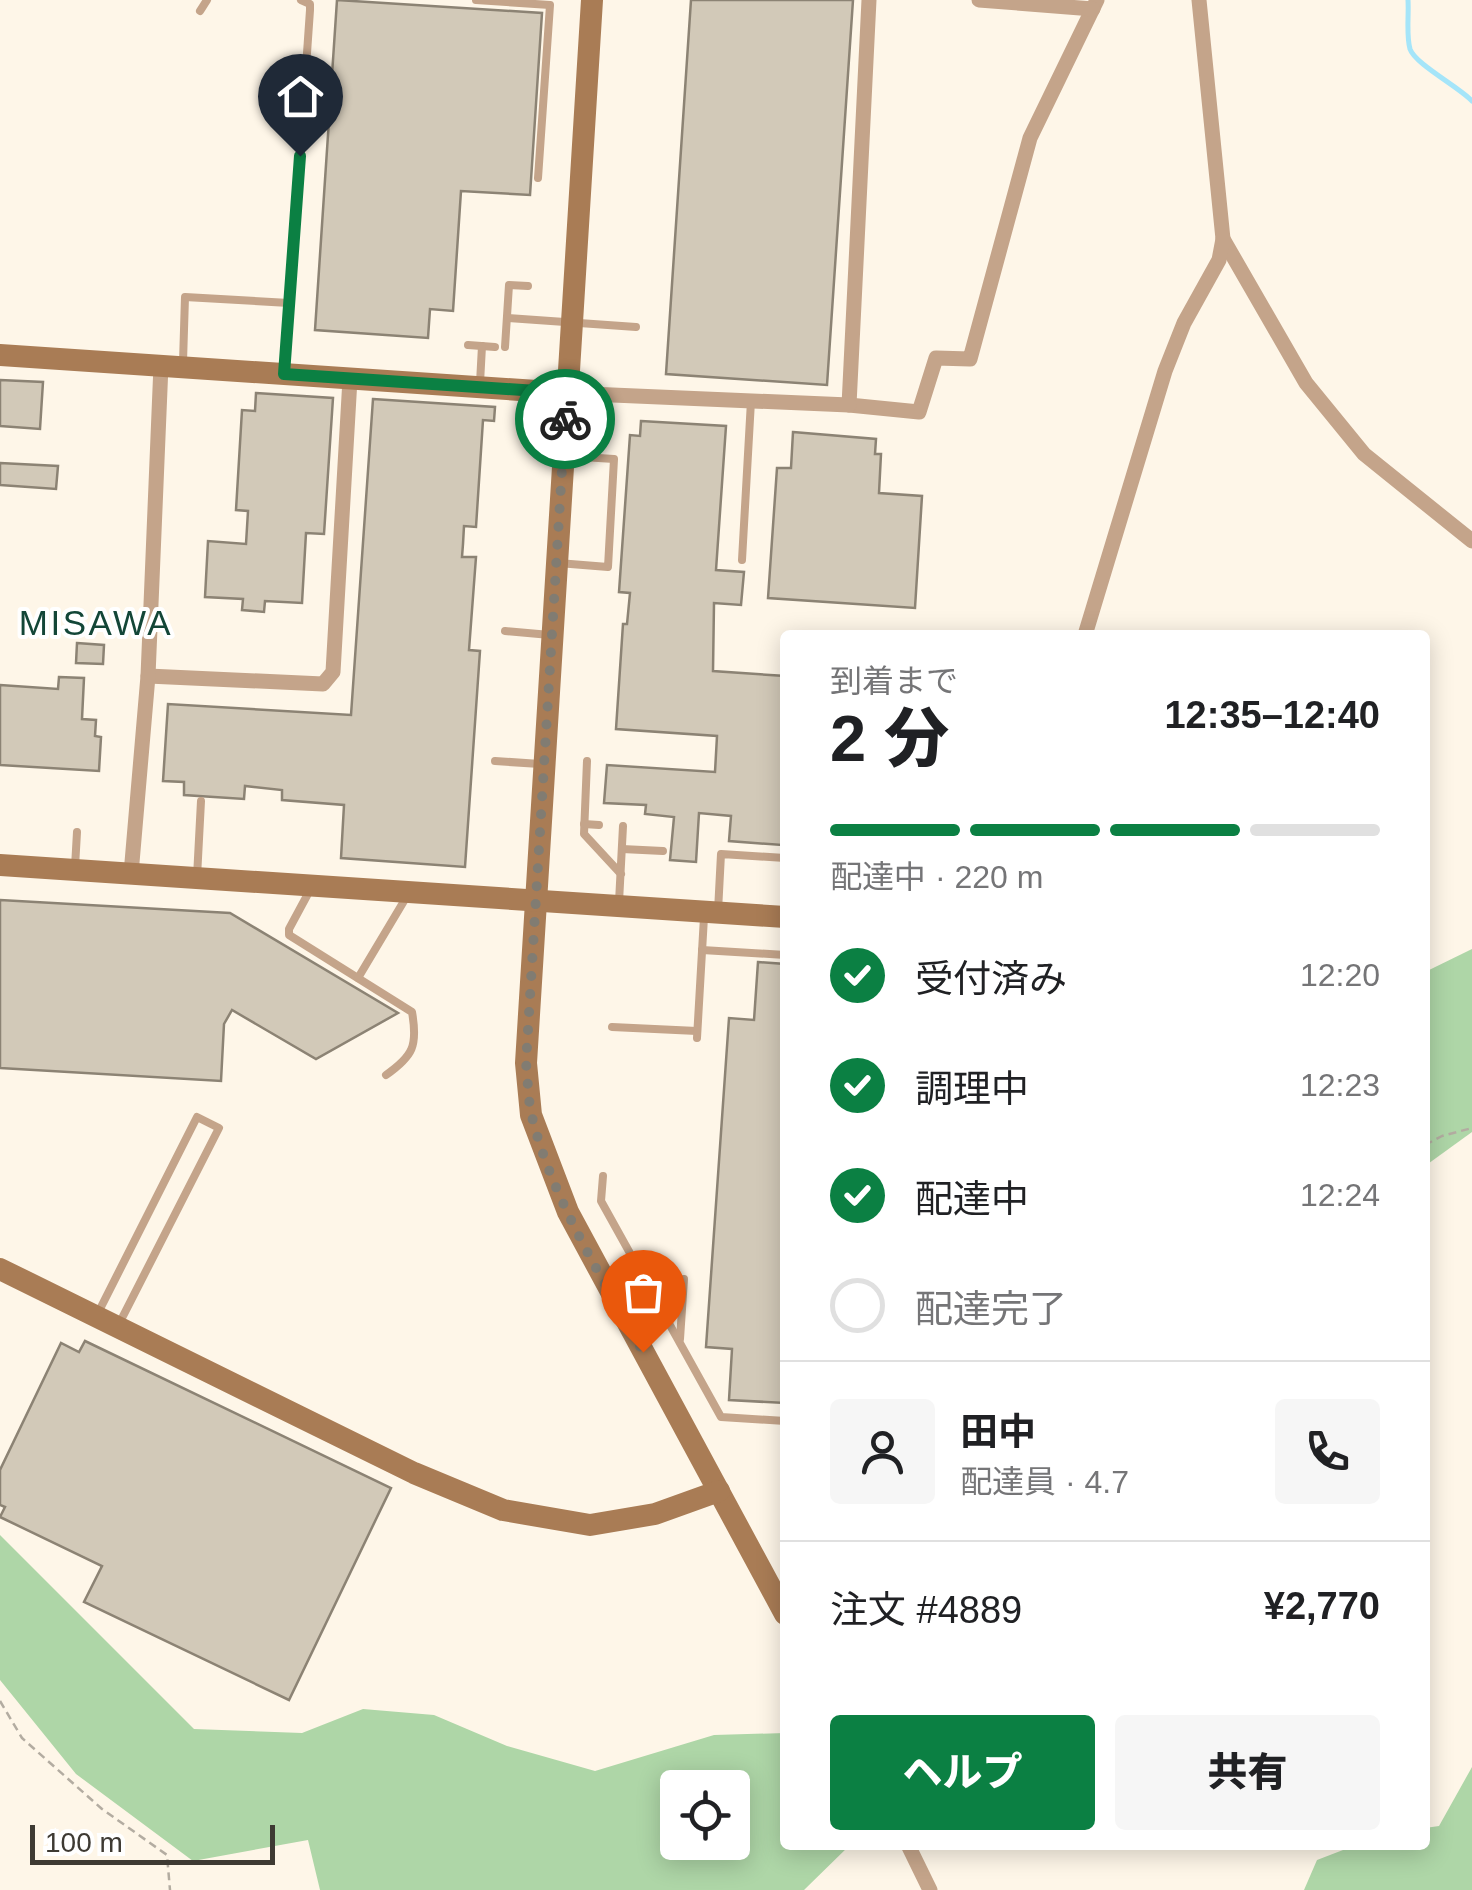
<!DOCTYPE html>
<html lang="ja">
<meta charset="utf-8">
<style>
:root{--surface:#fff;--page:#f6f6f6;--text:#202124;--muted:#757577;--line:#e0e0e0;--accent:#0b8043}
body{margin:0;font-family:Arial,"Noto Sans JP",sans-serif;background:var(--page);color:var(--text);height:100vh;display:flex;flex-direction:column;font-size:38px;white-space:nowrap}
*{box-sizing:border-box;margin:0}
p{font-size:32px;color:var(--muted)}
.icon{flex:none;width:55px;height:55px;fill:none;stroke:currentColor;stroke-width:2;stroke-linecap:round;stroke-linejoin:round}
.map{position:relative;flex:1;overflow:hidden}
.sheet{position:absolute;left:780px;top:630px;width:650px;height:1220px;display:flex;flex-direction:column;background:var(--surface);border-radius:10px;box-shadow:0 5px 25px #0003}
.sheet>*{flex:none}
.tools{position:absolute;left:660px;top:1770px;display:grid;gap:20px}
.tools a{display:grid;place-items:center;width:90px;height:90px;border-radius:10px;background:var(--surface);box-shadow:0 5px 25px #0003;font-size:50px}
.scale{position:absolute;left:30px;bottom:25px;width:245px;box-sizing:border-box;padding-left:10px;border:5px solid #3e3a33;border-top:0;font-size:28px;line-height:35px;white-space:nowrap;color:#3e3a33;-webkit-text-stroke:8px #fff;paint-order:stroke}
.pin{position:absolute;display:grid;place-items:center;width:85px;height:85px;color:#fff;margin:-102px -42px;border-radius:50% 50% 50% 0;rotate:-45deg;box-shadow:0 0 10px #0007}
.pin .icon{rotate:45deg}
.courier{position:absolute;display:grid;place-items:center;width:100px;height:100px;margin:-50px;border:8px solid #0b8043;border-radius:50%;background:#fff;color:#222;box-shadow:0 2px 12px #0007}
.head em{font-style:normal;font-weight:800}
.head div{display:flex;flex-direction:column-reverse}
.head{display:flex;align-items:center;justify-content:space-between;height:170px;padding:0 50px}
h1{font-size:65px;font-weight:800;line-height:75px}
.bar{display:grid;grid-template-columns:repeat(4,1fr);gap:15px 10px;align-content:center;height:120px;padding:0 50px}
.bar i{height:12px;border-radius:8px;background:var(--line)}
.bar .selected{background:var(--accent)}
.bar p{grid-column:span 4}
.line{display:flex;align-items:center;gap:25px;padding:0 50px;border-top:2px solid var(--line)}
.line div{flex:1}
.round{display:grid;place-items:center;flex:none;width:105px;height:105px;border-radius:10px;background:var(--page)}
ol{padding:0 50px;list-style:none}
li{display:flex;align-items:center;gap:30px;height:110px}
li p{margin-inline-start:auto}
li .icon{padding:10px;border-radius:50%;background:var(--accent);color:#fff;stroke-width:4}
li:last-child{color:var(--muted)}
li i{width:55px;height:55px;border:5px solid var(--line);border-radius:50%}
.primary-button{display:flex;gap:20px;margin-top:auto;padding:20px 50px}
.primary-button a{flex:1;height:115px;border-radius:10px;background:var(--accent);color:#fff;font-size:40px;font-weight:800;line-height:115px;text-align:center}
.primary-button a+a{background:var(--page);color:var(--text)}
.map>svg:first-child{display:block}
.green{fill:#aed6a7;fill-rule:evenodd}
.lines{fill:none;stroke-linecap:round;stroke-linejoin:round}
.stream{stroke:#a5e5f9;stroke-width:5}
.building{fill:#d2c9b8;stroke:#8c8374;stroke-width:2.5}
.path{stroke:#b3aca1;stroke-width:2.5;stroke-dasharray:8 5;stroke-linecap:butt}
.lane{stroke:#c4a48a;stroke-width:8}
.street{stroke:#c4a48a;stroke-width:15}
.secondary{stroke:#a97c55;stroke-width:22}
.done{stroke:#817c72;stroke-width:10;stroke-dasharray:0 18}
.route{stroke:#0b8043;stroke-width:12}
.labels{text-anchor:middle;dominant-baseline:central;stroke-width:8;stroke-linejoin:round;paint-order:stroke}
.quarter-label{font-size:35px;letter-spacing:2.5px;fill:#134637;stroke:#fff}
</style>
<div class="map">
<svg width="1472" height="1890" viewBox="0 0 1472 1890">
<rect width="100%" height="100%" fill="#fef6e8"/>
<g class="green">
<path d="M 1472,949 L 1472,1132 L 1425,1166 L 1425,972 Z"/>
<path d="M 0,1535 L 194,1729 L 302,1733 L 363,1709 L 434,1715 L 507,1746 L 595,1771 L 714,1735 L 785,1733 L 785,1845 L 850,1845 L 804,1890 L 320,1890 L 308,1840 L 193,1861 L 76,1774 L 0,1680 ZM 678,1788 L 732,1788 L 732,1842 L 678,1842 Z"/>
<path d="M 1472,1767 L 1472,1890 L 1304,1890 L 1317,1860 L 1356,1845 L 1425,1845 L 1425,1828 L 1439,1826 Z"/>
</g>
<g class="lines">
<path class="stream" d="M 1408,0 C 1409,15 1406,35 1410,49 C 1415,64 1459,87 1472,101"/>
</g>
<g class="building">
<path d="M 337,0 L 542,13 L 530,195 L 461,191 L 453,311 L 430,309 L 428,338 L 315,330 Z"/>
<path d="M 691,0 L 853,0 L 827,385 L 666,374 Z"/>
<path d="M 0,380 L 43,382 L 40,429 L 0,426 Z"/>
<path d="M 256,393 L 333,398 L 324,534 L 306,533 L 302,603 L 265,601 L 264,612 L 242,610 L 243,599 L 205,597 L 208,541 L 246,544 L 248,511 L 236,510 L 242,410 L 255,411 Z"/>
<path d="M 373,399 L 495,407 L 494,421 L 483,420 L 476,527 L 464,526 L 463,544 L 462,557 L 476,557 L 469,650 L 480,651 L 465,867 L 341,858 L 344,805 L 282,800 L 282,790 L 245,786 L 244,799 L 184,795 L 184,782 L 163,781 L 168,704 L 351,715 Z"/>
<path d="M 641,421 L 726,426 L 716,570 L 744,572 L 741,605 L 714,603 L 713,671 L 785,676 L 782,845 L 729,841 L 731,816 L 699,813 L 696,862 L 670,860 L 674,817 L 645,814 L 646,805 L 604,803 L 607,765 L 715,772 L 717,736 L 616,729 L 623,624 L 627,624 L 630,593 L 619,592 L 630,435 L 640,436 Z"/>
<path d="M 793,432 L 876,439 L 875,454 L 881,454 L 879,493 L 922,496 L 915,608 L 768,598 L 777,468 L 791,468 Z"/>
<path d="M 0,463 L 58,466 L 56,489 L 0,485 Z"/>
<path d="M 77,643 L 104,645 L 103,664 L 76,663 Z"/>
<path d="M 59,677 L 84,678 L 82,719 L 96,720 L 95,736 L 101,737 L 99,771 L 0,765 L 0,685 L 58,689 Z"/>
<path d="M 0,900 L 230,913 L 398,1013 L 316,1059 L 232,1010 L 224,1024 L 221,1081 L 0,1068 Z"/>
<path d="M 758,962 L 785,964 L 785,1403 L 729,1400 L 732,1349 L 706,1347 L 729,1018 L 754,1020 Z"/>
<path d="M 85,1341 L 391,1488 L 289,1700 L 84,1602 L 102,1566 L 0,1517 L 5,1507 L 0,1505 L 0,1470 L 61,1343 L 79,1352 Z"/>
</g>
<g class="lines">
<g class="path">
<path d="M 1425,1145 L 1442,1136 L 1472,1128"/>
<path d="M 0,1701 L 22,1738 L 102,1809 L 167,1855 L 170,1890"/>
</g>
<g class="lane">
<path d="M 476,0 L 550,5 L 538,178"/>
<path d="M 200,11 L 207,0"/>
<path d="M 507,318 L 636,327"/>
<path d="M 468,345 L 495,347"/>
<path d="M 505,347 L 509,285 L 528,286"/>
<path d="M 183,362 L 185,297 L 289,303"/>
<path d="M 285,369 L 310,10 L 310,4 L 301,0"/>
<path d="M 480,383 L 482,346"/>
<path d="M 742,560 L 751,401"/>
<path d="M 558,563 L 608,567 L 614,459 L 567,456"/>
<path d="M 505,631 L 550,635"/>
<path d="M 495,761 L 540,764"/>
<path d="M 587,761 L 584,834 L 621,874"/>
<path d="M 584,824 L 599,825"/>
<path d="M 622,849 L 663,851"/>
<path d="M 75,867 L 77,832"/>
<path d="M 197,877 L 201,801"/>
<path d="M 310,890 L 289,929 L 289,935 L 412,1012 C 418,1046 413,1056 386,1075"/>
<path d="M 619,902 L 623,826"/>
<path d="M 718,911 L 721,854 L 785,858"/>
<path d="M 702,950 L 785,955"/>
<path d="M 358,978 L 407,896"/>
<path d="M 612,1027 L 697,1031"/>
<path d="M 697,1038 L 704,917"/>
<path d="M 603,1176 L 601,1201 L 721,1417 L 785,1421"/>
<path d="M 98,1313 L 197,1117 L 219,1128 L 120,1322"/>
<path d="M 680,1339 L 684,1279"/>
</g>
<g class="street">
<path d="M 869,0 L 849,405 L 919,412 L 936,358 L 970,359 L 1030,138 L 1097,0"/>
<path d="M 979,0 L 1093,9"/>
<path d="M 1223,239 L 1306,383 L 1364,454 L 1472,541"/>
<path d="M 566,393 L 849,405"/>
<path d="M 1085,635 L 1165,371 L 1184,323 L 1219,260 L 1223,239 L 1199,0"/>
<path d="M 148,676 L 323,684 L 333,672 L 350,379"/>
<path d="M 131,874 L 148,676 L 161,365"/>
<path d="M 908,1845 L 930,1890"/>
</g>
<g class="secondary">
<path d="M 592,0 L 526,1063 L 531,1115 L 568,1212 L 785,1614"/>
<path d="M 0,355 L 566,393"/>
<path d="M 0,865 L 785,917"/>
<path d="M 0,1269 L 414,1473 L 503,1510 L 590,1525 L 655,1514 L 719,1491"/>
</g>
</g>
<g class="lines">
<path class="done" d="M 565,419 L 526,1063 C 528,1081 528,1100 532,1117 C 553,1201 602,1277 643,1352"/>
<path class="route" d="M 300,156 L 284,374 L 566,393 L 565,419"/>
</g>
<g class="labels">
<g class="quarter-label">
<text x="96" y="622">MISAWA</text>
</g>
</g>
</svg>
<div class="tools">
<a><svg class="icon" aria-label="locate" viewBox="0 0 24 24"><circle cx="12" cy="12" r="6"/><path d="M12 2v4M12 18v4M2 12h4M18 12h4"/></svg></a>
</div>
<div class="scale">100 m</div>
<div class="pin" style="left:643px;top:1352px;background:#ea580c"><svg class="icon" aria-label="bag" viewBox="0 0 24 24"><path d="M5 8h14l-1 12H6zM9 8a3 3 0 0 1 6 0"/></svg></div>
<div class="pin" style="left:300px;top:156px;background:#1f2937"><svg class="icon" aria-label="home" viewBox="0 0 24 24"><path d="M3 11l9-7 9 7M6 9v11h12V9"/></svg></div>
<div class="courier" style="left:565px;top:419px"><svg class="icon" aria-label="bike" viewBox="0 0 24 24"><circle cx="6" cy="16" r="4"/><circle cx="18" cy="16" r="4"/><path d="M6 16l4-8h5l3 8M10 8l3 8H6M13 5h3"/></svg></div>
<section class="sheet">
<div class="head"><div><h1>2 分</h1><p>到着まで</p></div><em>12:35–12:40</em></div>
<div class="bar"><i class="selected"></i><i class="selected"></i><i class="selected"></i><i></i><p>配達中 · 220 m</p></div>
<ol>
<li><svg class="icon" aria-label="check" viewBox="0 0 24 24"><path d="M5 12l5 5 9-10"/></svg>受付済み<p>12:20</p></li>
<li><svg class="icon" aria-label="check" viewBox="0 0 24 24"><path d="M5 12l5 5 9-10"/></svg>調理中<p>12:23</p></li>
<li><svg class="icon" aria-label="check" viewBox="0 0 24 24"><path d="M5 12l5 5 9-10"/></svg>配達中<p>12:24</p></li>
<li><i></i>配達完了</li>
</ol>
<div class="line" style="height:180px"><a class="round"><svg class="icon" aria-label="person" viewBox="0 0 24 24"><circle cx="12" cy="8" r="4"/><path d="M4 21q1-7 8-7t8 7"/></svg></a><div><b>田中</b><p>配達員 · 4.7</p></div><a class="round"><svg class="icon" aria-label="phone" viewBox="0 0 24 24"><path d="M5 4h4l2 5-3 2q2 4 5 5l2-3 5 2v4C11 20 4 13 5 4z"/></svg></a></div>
<div class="line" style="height:130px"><div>注文 #4889</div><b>¥2,770</b></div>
<div class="primary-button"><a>ヘルプ</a><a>共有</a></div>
</section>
</div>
